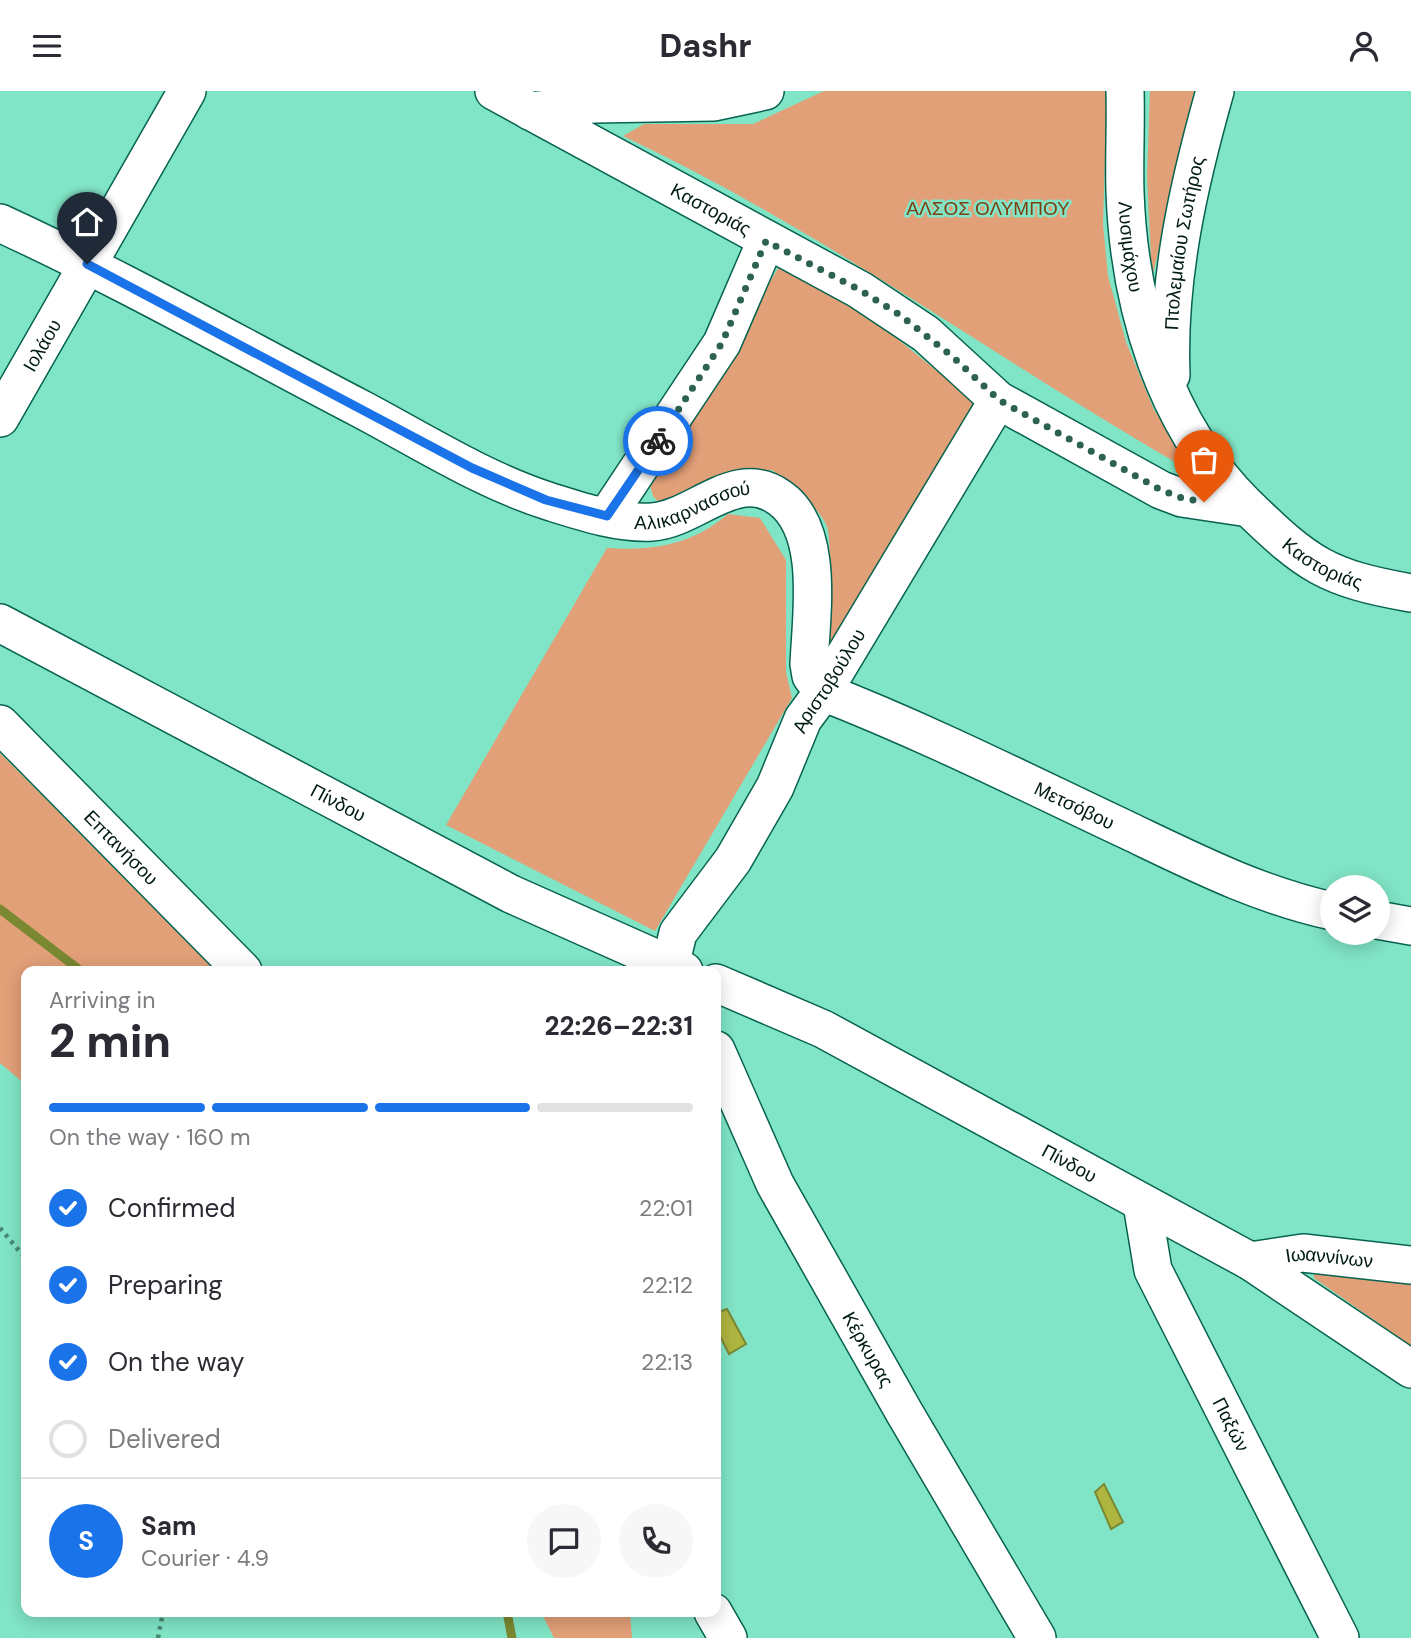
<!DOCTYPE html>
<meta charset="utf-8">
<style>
:root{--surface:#fff;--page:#f7f7f7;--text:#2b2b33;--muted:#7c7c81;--line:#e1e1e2;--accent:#1a73e8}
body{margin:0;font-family:"DM Sans",sans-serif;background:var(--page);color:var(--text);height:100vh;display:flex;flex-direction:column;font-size:26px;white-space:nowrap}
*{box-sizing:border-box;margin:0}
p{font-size:23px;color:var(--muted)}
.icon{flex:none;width:38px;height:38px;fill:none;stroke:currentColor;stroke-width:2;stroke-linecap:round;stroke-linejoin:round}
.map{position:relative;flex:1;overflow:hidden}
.side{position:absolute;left:21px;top:875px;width:700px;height:651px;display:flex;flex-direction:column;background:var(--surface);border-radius:14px;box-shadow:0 4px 18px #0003}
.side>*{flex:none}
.tools{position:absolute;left:1320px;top:784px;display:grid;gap:14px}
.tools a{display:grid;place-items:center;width:70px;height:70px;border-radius:50%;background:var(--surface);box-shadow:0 4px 18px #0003;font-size:35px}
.pin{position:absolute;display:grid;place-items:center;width:60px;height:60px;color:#fff;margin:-72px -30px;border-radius:50% 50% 50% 0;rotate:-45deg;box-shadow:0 0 7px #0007}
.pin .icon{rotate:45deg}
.courier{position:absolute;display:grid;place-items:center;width:70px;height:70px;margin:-35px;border:5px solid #1a73e8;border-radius:50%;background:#fff;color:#222;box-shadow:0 2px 9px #0007}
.summary em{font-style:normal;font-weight:800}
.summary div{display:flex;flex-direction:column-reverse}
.summary{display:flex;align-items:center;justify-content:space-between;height:119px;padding:0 28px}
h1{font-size:46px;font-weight:800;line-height:52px}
.bar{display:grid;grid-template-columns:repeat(4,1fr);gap:10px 7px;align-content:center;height:84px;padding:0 28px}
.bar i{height:9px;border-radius:5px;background:var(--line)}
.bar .on{background:var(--accent)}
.bar p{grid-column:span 4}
.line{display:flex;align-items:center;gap:18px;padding:0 28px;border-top:2px solid var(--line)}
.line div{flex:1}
.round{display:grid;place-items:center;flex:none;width:74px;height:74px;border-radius:37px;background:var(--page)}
ol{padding:0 28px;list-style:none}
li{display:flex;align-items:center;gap:21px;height:77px}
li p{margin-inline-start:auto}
li .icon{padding:7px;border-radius:50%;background:var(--accent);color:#fff;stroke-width:4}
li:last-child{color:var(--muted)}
li i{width:38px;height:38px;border:4px solid var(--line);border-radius:50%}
header{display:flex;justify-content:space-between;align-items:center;height:91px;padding:0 28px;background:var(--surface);font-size:32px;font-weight:800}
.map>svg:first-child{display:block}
.green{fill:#e2a078}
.water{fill:#afb640;stroke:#7a8832;stroke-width:2}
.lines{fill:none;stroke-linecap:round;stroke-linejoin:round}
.stream{stroke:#7a8832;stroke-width:9}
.minor-casing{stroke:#07634f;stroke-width:40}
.path{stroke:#468a75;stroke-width:4.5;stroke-dasharray:3.5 5;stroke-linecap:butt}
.minor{stroke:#fff;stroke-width:37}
.done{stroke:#2d6252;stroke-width:7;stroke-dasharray:0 12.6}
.route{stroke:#1a73e8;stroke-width:9}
.labels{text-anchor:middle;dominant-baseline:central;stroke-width:5;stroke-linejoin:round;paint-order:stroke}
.park-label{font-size:19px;fill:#7d3f11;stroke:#80e5c6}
.street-label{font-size:19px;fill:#001b13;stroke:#80e5c6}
</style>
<header><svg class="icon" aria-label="menu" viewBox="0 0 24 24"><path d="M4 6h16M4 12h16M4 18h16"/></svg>Dashr<svg class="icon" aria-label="person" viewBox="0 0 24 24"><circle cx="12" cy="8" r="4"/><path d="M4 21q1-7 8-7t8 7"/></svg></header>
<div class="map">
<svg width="1411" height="1547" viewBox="0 0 1411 1547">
<rect width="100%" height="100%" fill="#80e5c6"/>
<g class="green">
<path d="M 824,0 L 1107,0 L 1103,133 L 1108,185 L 1126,251 L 1154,319 L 1198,384 C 1004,274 825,140 623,45 L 644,33 L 753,33 Z"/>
<path d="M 1150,0 L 1194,0 L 1152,188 L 1147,85 Z"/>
<path d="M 780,174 L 878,232 L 975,311 L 836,550 L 826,553 C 827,531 834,450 826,433 C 815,412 790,394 772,379 C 730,382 698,391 663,416 L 653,405 L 650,395 Z"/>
<path d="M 728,423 L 760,427 L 786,469 L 786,581 L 792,607 L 655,840 L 446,734 L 607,457 C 653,460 692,454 728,423 Z"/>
<path d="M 0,662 L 216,880 L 26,880 L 26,994 L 0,972 Z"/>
<path d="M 1314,1177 L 1411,1186 L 1411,1255 L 1314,1187 Z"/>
<path d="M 541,1521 L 630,1521 L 632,1547 L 554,1547 Z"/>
</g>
<g class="water">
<path d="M 727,1218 L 746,1253 L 729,1263 L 716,1237 L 716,1222 Z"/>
<path d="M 1104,1393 L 1123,1431 L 1111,1438 L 1095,1401 Z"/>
</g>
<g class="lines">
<g class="stream">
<path d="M 0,818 L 81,880"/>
<path d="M 507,1521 L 512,1547"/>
</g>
<defs>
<g id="minor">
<path id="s1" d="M 494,0 L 860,199 L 926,243 L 998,309 L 1161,399 L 1182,407 L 1249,417"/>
<path id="s2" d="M 1125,0 C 1126,34 1124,67 1125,101 C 1129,215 1164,334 1247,415 C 1308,474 1326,487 1411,502"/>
<path d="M 530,20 L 593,13 L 714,11 L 765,0"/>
<path id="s3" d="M 0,132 C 124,189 242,256 363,319 C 423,351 483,389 548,410 C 580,420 618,433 652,431 C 696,428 736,375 780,407 C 825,439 811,525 809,573 L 811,585 L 823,601 C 928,642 1027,692 1129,740 C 1196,772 1259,804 1332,820"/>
<path id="s4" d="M 1171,284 C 1167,187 1189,92 1215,0"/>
<path id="s5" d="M 0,327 L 187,0"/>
<path d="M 607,425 L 722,252 L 766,150"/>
<path id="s6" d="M 0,532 L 511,803 L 684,880"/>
<path id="s7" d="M 0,633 L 243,880"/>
<path d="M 1377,829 L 1411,835"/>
<path id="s8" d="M 670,875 L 678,842 L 733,769 L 775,696 L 803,628 L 823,601 L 998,309"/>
<path id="s9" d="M 716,892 L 823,938 L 1250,1170 L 1411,1278"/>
<path id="s10" d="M 716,959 L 775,1093 L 904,1321 L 1037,1547"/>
<path id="s11" d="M 1142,1113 L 1153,1179 L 1340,1547"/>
<path id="s12" d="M 1250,1170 L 1303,1162 L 1411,1174"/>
<path d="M 713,1521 L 728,1547"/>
</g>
</defs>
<use href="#minor" class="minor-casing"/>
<g class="path">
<path d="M 0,1137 L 26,1168"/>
<path d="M 158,1547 L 163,1521"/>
</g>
<use href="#minor" class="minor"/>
</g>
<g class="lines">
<path class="done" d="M 658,350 L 722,252 L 766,150 L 860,199 L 900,224 L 953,266 L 999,309 L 1161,399 L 1182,407 L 1204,411"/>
<path class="route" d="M 87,173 L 472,377 L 546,409 L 607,425 L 658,350"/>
</g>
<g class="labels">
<g class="park-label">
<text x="988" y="117">ΑΛΣΟΣ ΟΛΥΜΠΟΥ</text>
</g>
<g class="street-label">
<text stroke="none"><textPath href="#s1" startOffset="247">Καστοριάς</textPath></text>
<text stroke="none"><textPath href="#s4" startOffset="133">Πτολεμαίου Σωτήρος</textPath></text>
<text stroke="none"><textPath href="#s2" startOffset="156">Λυσιμάχου</textPath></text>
<text stroke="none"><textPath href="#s5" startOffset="84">Ιολάου</textPath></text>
<text stroke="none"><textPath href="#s3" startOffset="765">Αλικαρνασσού</textPath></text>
<text stroke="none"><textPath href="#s2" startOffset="542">Καστοριάς</textPath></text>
<text stroke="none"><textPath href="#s8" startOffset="329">Αριστοβούλου</textPath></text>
<text stroke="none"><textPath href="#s6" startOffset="383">Πίνδου</textPath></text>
<text stroke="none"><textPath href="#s3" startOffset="1342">Μετσόβου</textPath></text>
<text stroke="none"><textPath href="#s7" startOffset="173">Επτανήσου</textPath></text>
<text stroke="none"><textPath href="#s9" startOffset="397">Πίνδου</textPath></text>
<text stroke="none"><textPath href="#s12" startOffset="80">Ιωαννίνων</textPath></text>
<text stroke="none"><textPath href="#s10" startOffset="336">Κέρκυρας</textPath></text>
<text stroke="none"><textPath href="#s11" startOffset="240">Παξών</textPath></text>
</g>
</g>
</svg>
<div class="tools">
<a><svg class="icon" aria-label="layers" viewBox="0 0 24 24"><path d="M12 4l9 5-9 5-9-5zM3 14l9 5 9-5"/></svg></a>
</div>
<div class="pin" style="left:1204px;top:411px;background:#ea580c"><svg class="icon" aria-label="bag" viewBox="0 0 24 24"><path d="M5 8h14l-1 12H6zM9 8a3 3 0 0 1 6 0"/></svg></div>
<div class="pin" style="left:87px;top:173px;background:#1f2937"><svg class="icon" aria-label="home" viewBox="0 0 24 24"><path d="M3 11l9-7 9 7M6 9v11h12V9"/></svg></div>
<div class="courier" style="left:658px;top:350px"><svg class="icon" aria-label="bike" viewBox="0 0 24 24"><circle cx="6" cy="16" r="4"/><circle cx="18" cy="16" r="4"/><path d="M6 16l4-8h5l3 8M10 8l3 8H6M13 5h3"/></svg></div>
<section class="side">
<div class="summary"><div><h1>2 min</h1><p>Arriving in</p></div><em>22:26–22:31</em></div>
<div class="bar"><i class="on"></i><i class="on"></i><i class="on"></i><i></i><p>On the way · 160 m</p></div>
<ol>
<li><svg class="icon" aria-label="check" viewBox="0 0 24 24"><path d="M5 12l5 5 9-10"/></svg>Confirmed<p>22:01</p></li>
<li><svg class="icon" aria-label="check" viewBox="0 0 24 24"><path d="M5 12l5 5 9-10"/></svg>Preparing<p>22:12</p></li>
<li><svg class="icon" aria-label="check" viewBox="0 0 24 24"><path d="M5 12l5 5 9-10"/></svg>On the way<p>22:13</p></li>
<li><i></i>Delivered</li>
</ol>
<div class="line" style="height:126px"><b class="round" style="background:var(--accent);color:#fff">S</b><div><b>Sam</b><p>Courier · 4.9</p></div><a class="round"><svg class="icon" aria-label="chat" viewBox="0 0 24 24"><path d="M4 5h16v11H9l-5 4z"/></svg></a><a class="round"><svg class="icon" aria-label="phone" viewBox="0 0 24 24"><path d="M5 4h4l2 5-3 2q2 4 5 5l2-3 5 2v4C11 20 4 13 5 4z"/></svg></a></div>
</section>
</div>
